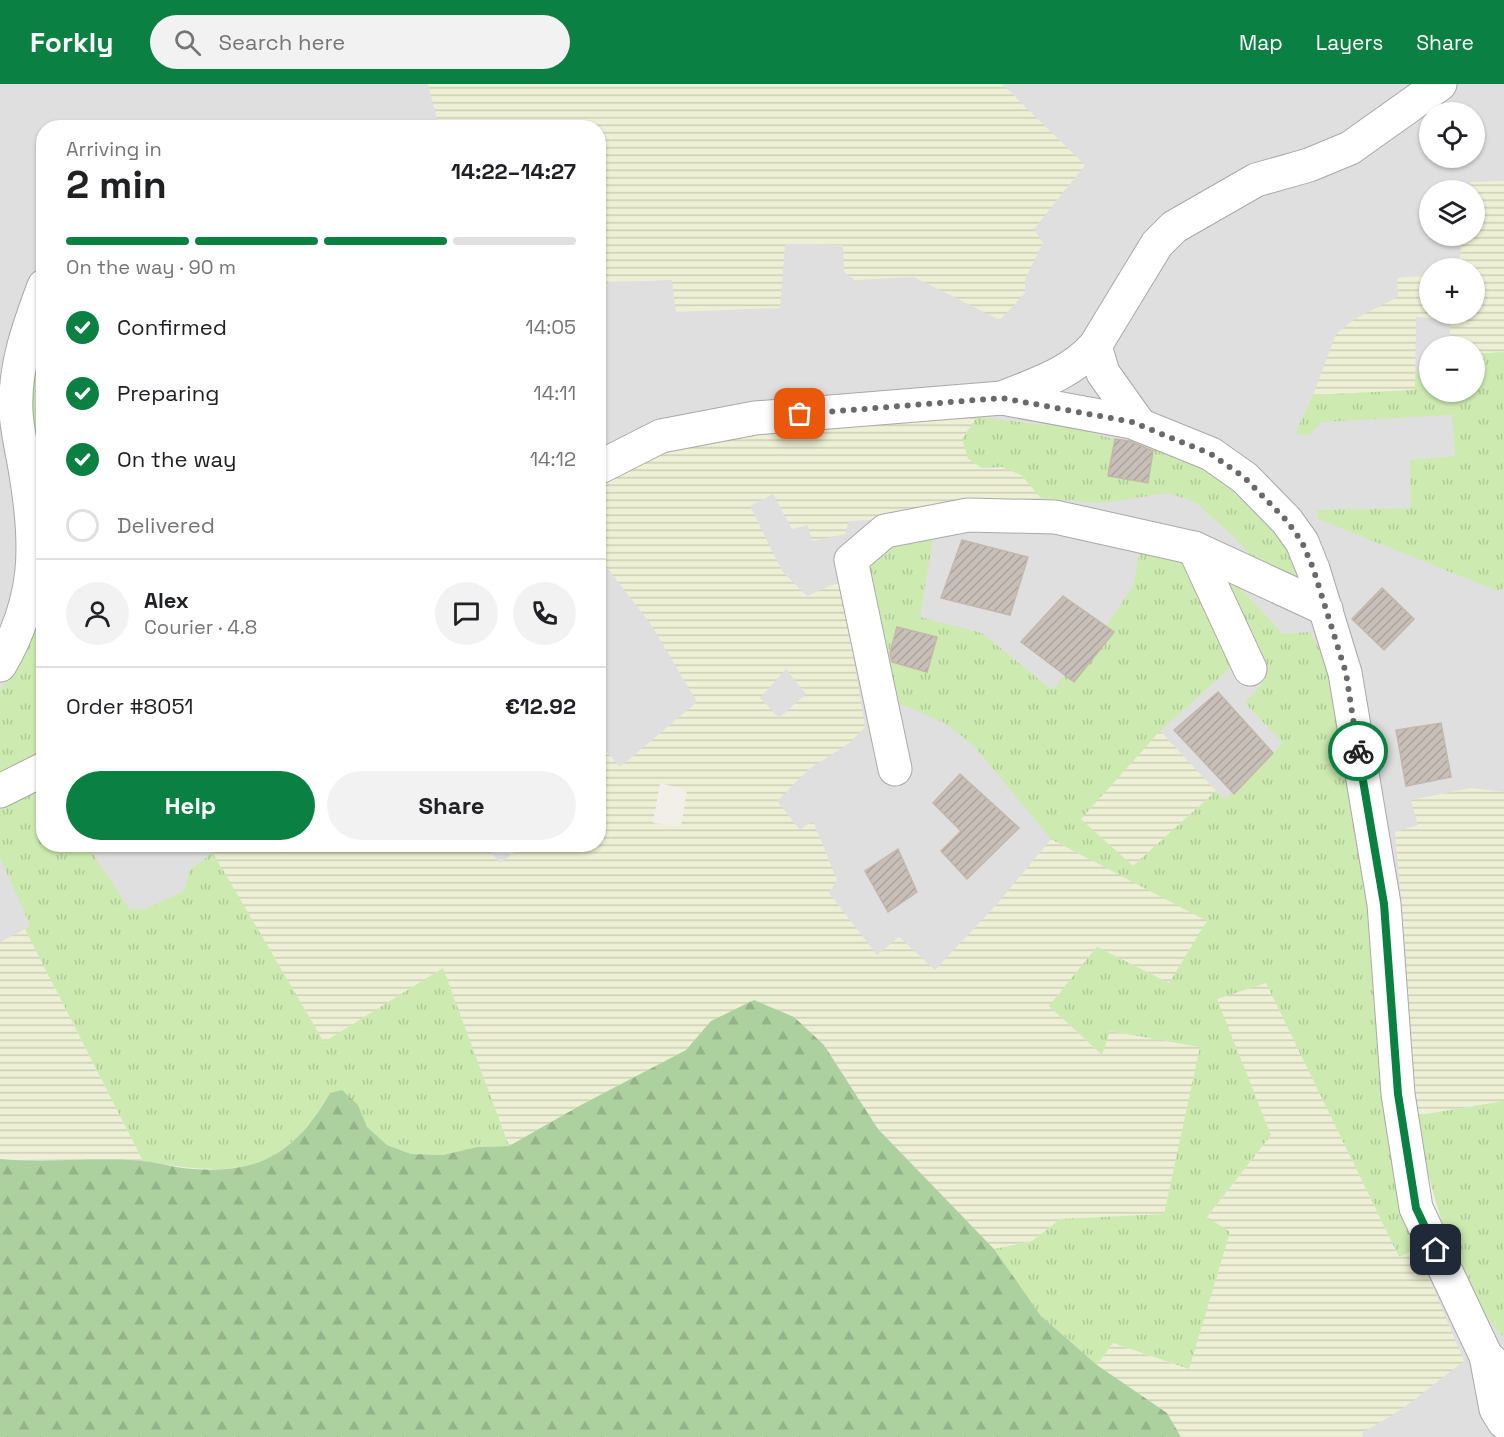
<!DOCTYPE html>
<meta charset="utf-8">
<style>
:root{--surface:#fff;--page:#f2f2f2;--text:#202124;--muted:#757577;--line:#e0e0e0;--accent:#0b8043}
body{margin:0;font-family:"Space Grotesk",sans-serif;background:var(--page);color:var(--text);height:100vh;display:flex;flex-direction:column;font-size:22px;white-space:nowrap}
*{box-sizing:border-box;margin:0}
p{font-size:20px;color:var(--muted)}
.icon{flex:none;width:33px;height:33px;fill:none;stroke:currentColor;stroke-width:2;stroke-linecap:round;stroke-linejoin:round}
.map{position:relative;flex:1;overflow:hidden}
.side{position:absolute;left:36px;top:36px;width:570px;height:732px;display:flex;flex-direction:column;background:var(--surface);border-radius:24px;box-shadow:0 2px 4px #0004}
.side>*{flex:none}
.tools{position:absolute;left:1419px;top:18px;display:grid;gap:12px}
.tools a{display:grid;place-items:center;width:66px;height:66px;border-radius:50%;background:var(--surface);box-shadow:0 2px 4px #0004;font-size:30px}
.pin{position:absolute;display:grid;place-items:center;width:51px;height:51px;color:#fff;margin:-26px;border-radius:12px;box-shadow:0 3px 9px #0006}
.courier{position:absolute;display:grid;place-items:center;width:60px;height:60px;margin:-30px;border:4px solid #0b8043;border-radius:50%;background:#fff;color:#222;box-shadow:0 2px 8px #0007}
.overview em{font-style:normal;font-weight:700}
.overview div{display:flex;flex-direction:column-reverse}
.overview{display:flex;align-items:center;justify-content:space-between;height:102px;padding:0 30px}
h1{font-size:39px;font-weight:700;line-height:45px}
.bar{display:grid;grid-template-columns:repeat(4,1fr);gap:9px 6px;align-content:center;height:72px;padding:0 30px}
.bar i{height:8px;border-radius:4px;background:var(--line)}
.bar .active{background:var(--accent)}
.bar p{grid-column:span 4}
.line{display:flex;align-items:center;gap:15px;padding:0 30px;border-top:2px solid var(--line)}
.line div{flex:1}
.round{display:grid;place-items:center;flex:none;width:63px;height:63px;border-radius:32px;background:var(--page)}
ol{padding:0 30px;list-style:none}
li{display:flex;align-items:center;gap:18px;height:66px}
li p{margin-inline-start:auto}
li .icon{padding:6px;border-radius:50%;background:var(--accent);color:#fff;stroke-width:4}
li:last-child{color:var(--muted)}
li i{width:33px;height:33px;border:3px solid var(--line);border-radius:50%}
.button{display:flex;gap:12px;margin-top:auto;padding:12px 30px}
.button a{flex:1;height:69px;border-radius:36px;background:var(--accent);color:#fff;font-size:24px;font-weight:700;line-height:69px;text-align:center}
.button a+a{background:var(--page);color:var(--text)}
header{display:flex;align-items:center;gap:36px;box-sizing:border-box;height:84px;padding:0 30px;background:var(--accent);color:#fff}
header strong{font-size:28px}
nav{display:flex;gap:33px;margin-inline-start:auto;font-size:21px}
.search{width:420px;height:54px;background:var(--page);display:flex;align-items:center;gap:15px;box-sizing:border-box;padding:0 21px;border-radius:33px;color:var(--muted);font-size:22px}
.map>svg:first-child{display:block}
.residential{fill:#e0dfdf;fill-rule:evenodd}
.farmland{fill:url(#farmland-rules);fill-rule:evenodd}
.grass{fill:url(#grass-tufts)}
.forest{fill:url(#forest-firs)}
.building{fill:url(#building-hatch);stroke:#c4b6ab;stroke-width:1.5}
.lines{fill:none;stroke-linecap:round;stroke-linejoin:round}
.minor-casing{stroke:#a9a9a9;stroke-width:35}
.minor{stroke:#fff;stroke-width:33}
.done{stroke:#6b6a68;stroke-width:6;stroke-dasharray:0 10.8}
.route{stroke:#0b8043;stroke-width:8}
</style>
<header>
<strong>Forkly</strong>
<div class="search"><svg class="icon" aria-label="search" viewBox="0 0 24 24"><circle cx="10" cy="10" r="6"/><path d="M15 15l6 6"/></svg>Search here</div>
<nav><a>Map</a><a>Layers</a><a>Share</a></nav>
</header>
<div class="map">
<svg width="1504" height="1353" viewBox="0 0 1504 1353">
<defs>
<pattern id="farmland-rules" width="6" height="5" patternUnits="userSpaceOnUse" patternTransform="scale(1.5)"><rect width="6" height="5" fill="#eef0d5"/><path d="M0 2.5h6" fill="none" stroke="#ccceb7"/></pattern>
<pattern id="grass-tufts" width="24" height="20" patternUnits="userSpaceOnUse" patternTransform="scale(1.5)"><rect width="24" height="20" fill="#cdebb0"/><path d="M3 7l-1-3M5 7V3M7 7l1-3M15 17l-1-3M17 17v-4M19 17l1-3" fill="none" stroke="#b0c997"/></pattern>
<pattern id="forest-firs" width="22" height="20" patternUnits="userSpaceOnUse" patternTransform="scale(1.5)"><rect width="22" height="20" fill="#add19e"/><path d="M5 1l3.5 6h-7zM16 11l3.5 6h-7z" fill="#95b388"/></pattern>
<pattern id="building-hatch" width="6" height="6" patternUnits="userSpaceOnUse" patternTransform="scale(1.5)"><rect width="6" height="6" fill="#c7bfb8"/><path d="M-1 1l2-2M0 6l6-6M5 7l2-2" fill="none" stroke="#aba49e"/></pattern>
</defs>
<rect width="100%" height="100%" fill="#f2efe9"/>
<g class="residential">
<path d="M 0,0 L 1504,0 L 1504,1031 L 1370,1045 L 828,863 L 703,657 L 599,740 L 598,44 L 44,44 L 44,760 L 572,761 L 0,917 ZM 1430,28 L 1474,28 L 1474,74 L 1430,74 ZM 1430,106 L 1474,106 L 1474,152 L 1430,152 ZM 1430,184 L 1474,184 L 1474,230 L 1430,230 ZM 1430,262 L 1474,262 L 1474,308 L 1430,308 Z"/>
<path d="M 1504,1159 L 1504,1353 L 1332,1353 L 1294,1202 Z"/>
</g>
<g class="farmland">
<path d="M 428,0 L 1002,0 L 1085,81 L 1034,145 L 1043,159 L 1025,195 L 1025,209 L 1000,236 L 914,193 L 855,196 L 844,188 L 843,161 L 785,160 L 780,224 L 676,228 L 672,196 L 608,198 L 599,232 L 598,44 L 439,43 Z"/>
<path d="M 1504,97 L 1504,268 L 1475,270 L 1474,262 L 1449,262 L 1451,235 L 1416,233 L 1415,306 L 1313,311 L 1336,250 L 1355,235 L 1398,213 L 1397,194 L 1429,191 L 1430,230 L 1474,230 L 1474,184 L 1458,184 L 1463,152 L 1474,152 L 1474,106 L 1470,106 L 1471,98 Z"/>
<path d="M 977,333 L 962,355 L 982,384 L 1002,383 L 1022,391 L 1041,414 L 977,417 L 900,434 L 849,437 L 845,450 L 812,457 L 808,441 L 792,445 L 773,410 L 750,422 L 782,487 L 807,512 L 841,497 L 865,643 L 848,660 L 809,685 L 777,717 L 800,746 L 813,737 L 837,796 L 829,809 L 877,871 L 899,853 L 935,886 L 998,819 L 1051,755 L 1208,836 L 1169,899 L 1097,863 L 1049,922 L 1102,971 L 1109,947 L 1201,963 L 1164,1130 L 1060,1135 L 1032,1157 L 994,1165 L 878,1045 L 824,961 L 794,933 L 711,937 L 686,966 L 581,1021 L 509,1062 L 443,885 L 324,958 L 207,761 L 485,761 L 500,779 L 525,761 L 598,760 L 599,659 L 620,683 L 697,618 L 652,542 L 599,473 L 599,423 L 603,396 L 649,370 L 751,342 ZM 786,585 L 806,610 L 779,634 L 760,614 ZM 660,699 L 687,706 L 681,742 L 653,739 Z"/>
<path d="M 1160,647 L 1216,707 L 1133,782 L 1080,735 Z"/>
<path d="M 1471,704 L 1504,708 L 1504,1017 L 1415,1032 L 1406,923 L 1406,873 L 1395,748 L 1418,741 L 1411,716 Z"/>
<path d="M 25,845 L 143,1077 L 0,1075 L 0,858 Z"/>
<path d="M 1266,898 L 1399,1173 L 1417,1165 L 1464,1277 L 1402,1325 L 1362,1349 L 1363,1353 L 1181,1353 L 1167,1329 L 1097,1281 L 1113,1259 L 1189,1285 L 1207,1133 L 1271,1051 L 1216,915 Z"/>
</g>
<g class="grass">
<path d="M 43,242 L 43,432 L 27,322 Z"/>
<path d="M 1504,268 L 1504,504 L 1498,507 L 1318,435 L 1317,426 L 1411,424 L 1410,376 L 1455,372 L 1452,331 L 1322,338 L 1309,351 L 1295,350 L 1313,311 L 1414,306 L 1417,285 L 1429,285 L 1430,308 L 1474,308 L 1475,270 Z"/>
<path d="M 977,333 L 1073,344 L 1110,354 L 1151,359 L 1241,403 L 1286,445 L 1302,488 L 1294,495 L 1264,486 L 1233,452 L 1195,418 L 1168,409 L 1102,419 L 1041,414 L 1021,391 L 1002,383 L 982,384 L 968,375 L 962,355 Z"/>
<path d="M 935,443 L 920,533 L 982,549 L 1052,606 L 1102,548 L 1133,502 L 1141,462 L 1184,470 L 1235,580 L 1160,647 L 1081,735 L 1133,782 L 1216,707 L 1225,715 L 1283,659 L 1245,619 L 1262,599 L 1261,587 L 1219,506 L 1231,494 L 1283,550 L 1310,548 L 1325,576 L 1362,761 L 1374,847 L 1382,1014 L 1392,1080 L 1417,1165 L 1399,1173 L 1266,899 L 1217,915 L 1271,1051 L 1207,1133 L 1230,1148 L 1189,1285 L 1113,1259 L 1097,1281 L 1041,1232 L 994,1165 L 1032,1157 L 1060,1135 L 1164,1130 L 1200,963 L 1110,947 L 1102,971 L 1049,922 L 1097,863 L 1169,899 L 1207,837 L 1051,755 L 974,662 L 945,639 L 877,610 L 868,481 L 885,464 Z"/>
<path d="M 43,459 L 43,676 L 0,692 L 0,608 L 17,579 Z"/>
<path d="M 43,706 L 44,760 L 87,761 L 130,826 L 147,824 L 184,807 L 190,785 L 213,769 L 324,958 L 443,884 L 509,1062 L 477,1063 L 443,1071 L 411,1070 L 387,1061 L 366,1043 L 358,1021 L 330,1009 C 281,1094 231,1092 143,1077 L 25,845 L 30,841 L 0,774 L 0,724 Z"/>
<path d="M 1504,1017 L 1504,1254 C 1495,1242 1483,1230 1476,1217 C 1443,1159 1429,1096 1415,1032 Z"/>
</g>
<path class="forest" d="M 754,916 L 794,933 L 824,961 L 878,1045 L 994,1165 L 1041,1232 L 1097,1281 L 1167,1329 L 1181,1353 L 0,1353 L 0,1075 C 47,1079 95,1073 142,1077 C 156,1078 169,1082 183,1084 C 255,1092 294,1072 330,1009 L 342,1006 L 358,1021 L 367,1043 L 387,1061 L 411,1070 L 443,1071 L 477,1063 L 509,1062 L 581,1021 L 686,966 L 711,937 Z"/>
<g class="building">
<path d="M 1115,355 L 1130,357 L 1153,367 L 1148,399 L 1108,392 Z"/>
<path d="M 962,456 L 1028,473 L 1010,531 L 941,514 Z"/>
<path d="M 1382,504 L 1414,535 L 1384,566 L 1352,535 Z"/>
<path d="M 1063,512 L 1114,548 L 1074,598 L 1021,558 Z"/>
<path d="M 897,543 L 937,553 L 927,588 L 892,578 L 890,569 Z"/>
<path d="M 1218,608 L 1273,669 L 1234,710 L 1174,646 Z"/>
<path d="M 1441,639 L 1451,693 L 1406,702 L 1396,646 Z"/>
<path d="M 960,690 L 1019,744 L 967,795 L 941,767 L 961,747 L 933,719 Z"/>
<path d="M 898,765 L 917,808 L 888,828 L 865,787 Z"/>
</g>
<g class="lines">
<defs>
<g id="minor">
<path d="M 1095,262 L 1103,289 L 1140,341"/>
<path d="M 1002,314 C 1036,300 1070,290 1095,262 L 1157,160 L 1174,143 L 1256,96 L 1309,81 L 1350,64 L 1440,0"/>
<path d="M 598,384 L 661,352 L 755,334 L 1002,314 L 1132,338 L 1211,370 L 1245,394 L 1287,437 L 1302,458 L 1313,485 L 1345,589 L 1384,820 L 1398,1010 L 1416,1124 L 1486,1272 L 1504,1289"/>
<path d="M 1194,464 L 1250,585"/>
<path d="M 0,581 C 38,516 38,463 26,390 C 23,370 17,348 16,327 C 14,283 29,242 44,202"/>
<path d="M 895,685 L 851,476 L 885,447 L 968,431 L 1055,433 L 1194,464 L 1326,525"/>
<path d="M 0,707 L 44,685"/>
<path d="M 1486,1272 L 1496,1325 L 1504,1338"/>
</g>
</defs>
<use href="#minor" class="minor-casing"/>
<use href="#minor" class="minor"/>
</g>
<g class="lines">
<path class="done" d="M 800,330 L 1002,314 L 1132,338 L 1211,370 L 1245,394 L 1287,437 L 1302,458 L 1313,484 L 1346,589 L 1358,667"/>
<path class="route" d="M 1358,667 L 1384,820 L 1398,1010 L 1416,1124 L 1436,1166"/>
</g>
</svg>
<div class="tools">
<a><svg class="icon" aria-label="locate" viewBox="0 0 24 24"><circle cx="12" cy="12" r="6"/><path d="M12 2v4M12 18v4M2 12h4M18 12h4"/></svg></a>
<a><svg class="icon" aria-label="layers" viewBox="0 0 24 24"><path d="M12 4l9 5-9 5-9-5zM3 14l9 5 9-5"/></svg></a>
<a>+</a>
<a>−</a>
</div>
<div class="pin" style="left:800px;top:330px;background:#ea580c"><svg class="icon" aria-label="bag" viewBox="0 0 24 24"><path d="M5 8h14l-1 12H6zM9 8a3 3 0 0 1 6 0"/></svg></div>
<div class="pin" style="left:1436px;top:1166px;background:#1f2937"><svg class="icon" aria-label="home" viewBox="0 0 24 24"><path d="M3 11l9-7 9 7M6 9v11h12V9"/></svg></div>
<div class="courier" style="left:1358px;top:667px"><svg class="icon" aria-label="bike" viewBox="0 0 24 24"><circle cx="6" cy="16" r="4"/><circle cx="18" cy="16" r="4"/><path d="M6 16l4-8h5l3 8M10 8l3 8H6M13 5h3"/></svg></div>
<section class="side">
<div class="overview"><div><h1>2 min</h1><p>Arriving in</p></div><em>14:22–14:27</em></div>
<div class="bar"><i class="active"></i><i class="active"></i><i class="active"></i><i></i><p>On the way · 90 m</p></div>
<ol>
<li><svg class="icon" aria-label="check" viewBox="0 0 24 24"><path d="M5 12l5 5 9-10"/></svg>Confirmed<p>14:05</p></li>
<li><svg class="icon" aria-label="check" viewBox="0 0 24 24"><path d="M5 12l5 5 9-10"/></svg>Preparing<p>14:11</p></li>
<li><svg class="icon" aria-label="check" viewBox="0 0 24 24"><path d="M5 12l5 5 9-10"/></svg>On the way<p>14:12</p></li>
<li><i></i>Delivered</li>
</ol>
<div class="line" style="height:108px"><a class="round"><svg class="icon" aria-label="person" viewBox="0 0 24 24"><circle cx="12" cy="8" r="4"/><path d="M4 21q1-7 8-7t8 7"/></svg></a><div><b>Alex</b><p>Courier · 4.8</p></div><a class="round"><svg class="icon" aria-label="chat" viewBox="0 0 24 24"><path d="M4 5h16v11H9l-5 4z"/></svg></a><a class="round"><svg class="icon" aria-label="phone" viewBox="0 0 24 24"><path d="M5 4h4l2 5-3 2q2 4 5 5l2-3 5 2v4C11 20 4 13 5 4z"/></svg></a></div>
<div class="line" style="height:78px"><div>Order #8051</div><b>€12.92</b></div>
<div class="button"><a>Help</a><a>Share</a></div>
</section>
</div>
